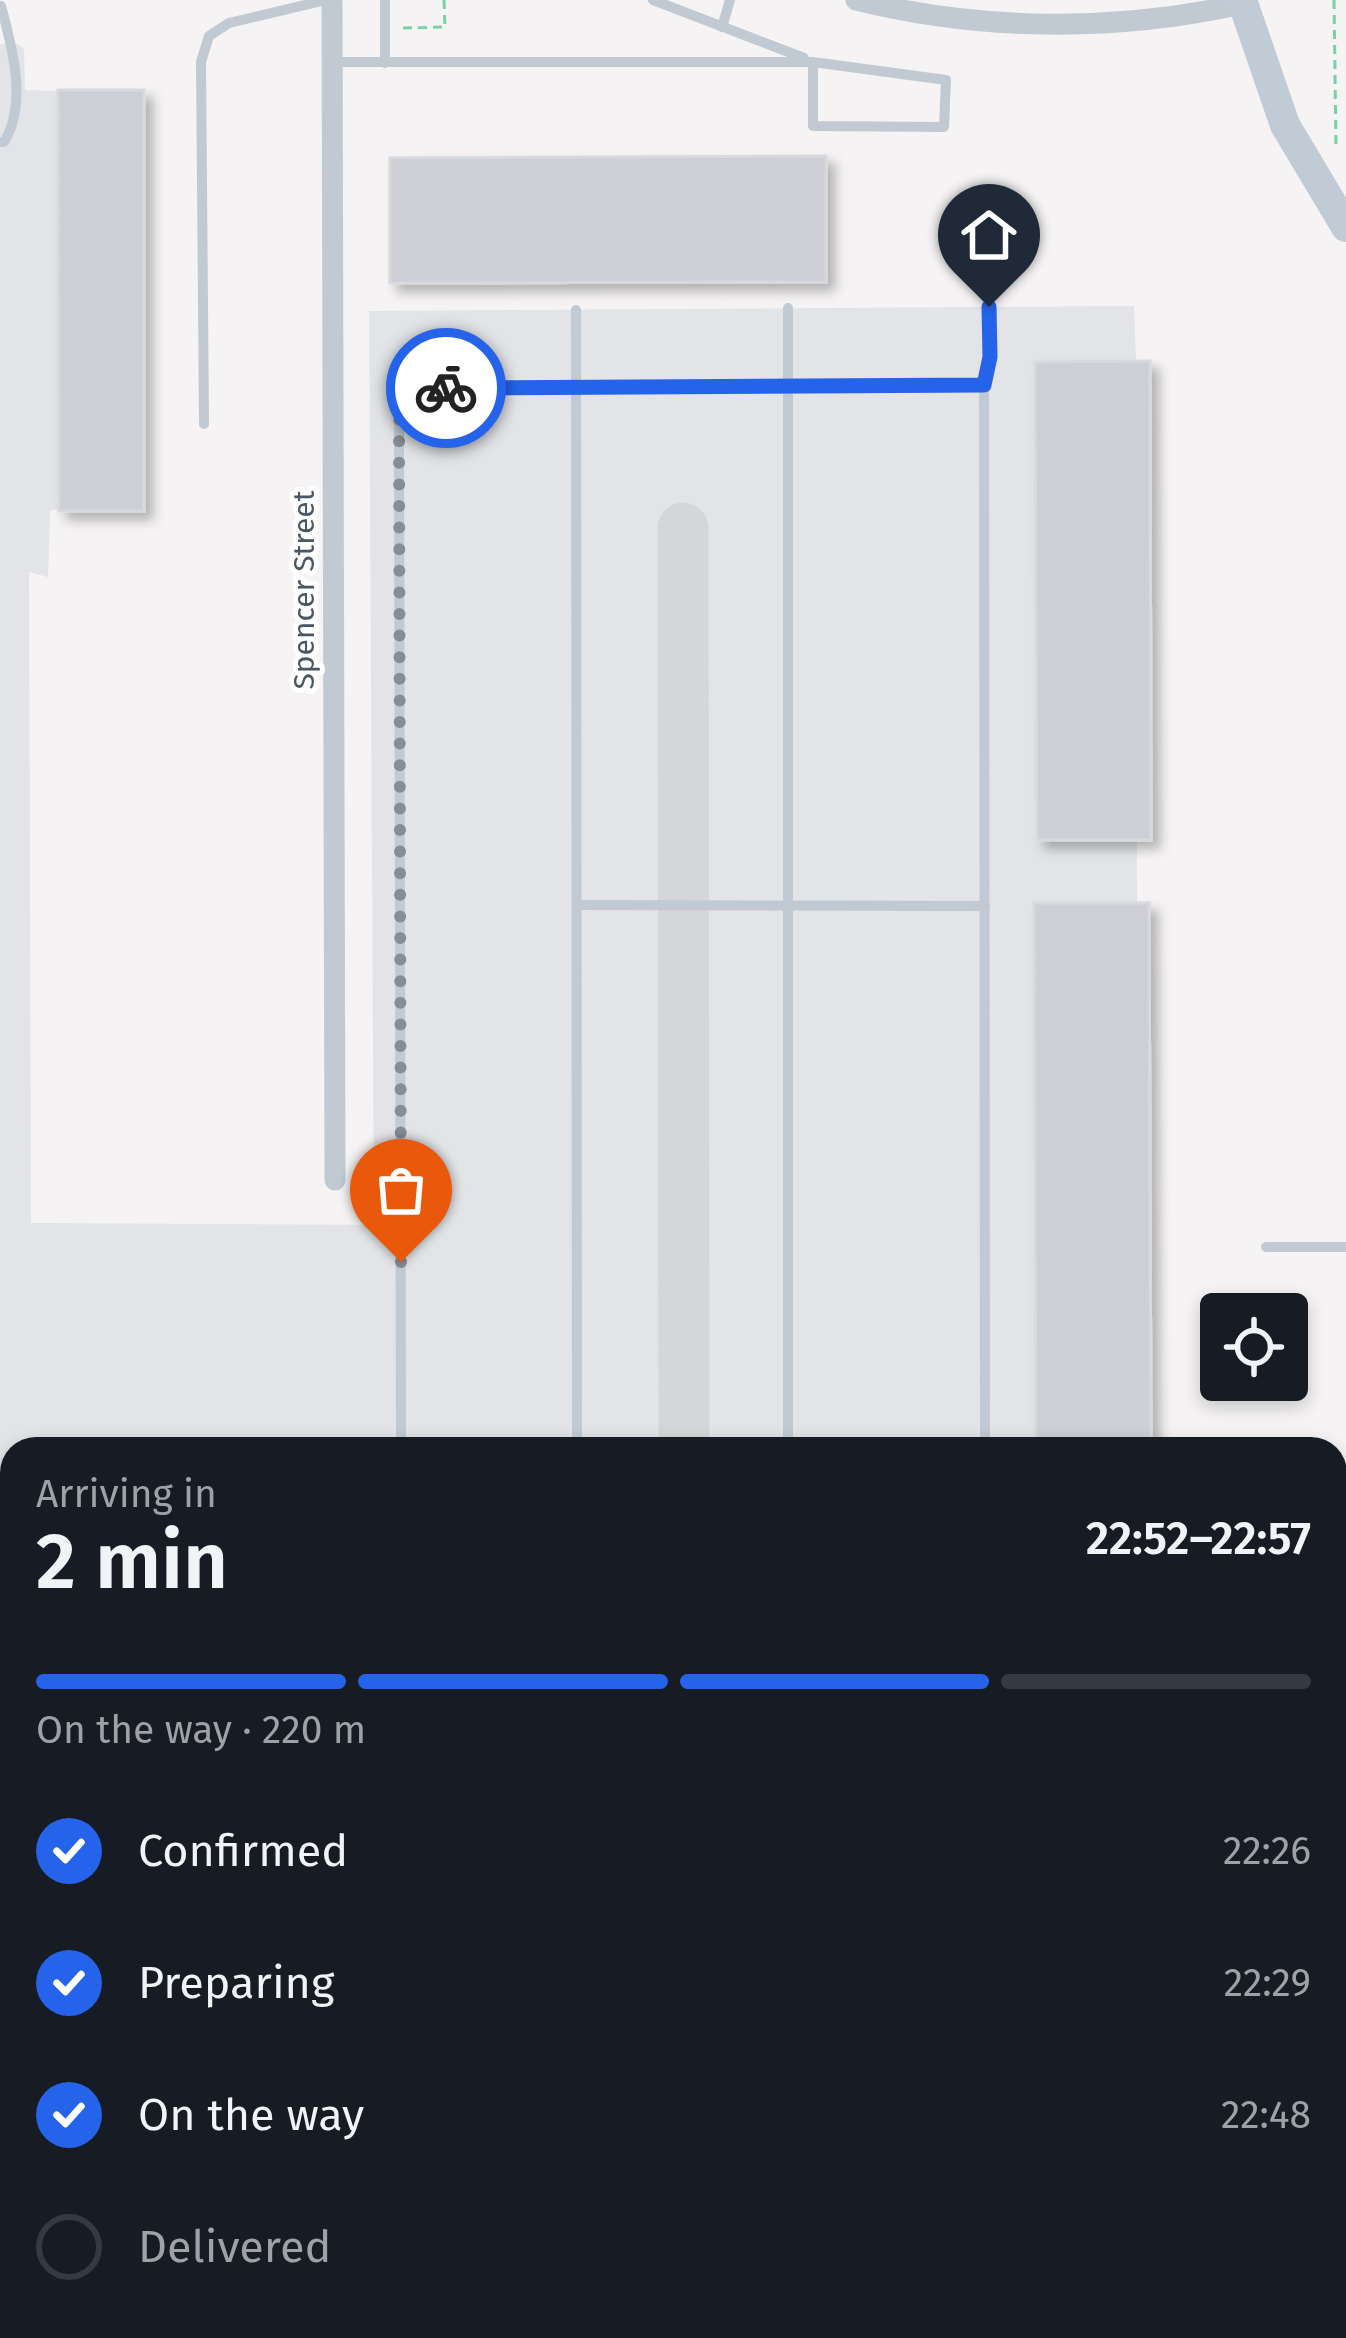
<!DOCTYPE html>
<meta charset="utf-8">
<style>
:root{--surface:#171b24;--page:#242831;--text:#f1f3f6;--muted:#9ea1a6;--line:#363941;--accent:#2563eb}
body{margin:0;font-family:"Fira Sans",sans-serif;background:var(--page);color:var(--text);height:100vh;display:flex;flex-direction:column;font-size:45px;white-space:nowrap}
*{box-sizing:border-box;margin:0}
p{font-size:39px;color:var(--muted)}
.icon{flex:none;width:66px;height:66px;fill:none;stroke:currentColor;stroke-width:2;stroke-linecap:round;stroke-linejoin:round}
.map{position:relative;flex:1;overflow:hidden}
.panel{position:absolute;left:0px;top:1437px;width:1347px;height:903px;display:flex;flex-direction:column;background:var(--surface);border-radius:36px 36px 0 0;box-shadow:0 6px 18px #0003}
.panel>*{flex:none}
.buttons{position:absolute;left:1200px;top:1293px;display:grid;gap:24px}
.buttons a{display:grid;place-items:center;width:108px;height:108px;border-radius:12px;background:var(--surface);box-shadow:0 6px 18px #0003;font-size:60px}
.pin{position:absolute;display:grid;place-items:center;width:102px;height:102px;color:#fff;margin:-123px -51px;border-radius:50% 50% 50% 0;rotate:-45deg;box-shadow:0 0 12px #0007}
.pin .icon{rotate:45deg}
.courier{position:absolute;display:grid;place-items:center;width:120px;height:120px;margin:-60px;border:9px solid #2563eb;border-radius:50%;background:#fff;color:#222;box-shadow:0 3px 15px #0007}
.summary em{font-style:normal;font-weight:600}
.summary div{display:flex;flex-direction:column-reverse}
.summary{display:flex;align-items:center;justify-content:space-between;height:204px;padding:0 36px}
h1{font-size:78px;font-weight:600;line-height:90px}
.bar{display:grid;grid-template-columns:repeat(4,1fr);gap:18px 12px;align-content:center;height:144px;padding:0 36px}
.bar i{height:15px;border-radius:9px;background:var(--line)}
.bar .on{background:var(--accent)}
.bar p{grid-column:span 4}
ol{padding:0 36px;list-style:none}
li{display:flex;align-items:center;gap:36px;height:132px}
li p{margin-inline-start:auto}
li .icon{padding:12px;border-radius:50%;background:var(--accent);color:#fff;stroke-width:4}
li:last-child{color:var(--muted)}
li i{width:66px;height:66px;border:6px solid var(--line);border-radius:50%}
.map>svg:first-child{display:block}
.airport{fill:#e2e4e7}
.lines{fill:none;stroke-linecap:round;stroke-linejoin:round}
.stream{stroke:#90daee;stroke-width:6}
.taxiway{stroke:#d5d6d8;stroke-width:51}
.building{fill:#cdcfd5;stroke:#d7d9de;stroke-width:3;filter:url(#shadow)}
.path{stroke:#7ad0a6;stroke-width:3;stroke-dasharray:9 6;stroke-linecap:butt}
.lane{stroke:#c1cad2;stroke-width:10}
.street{stroke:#c1cad2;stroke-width:21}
.secondary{stroke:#c1cbd6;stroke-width:30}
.done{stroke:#868d94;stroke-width:12;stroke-dasharray:0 21.6}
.route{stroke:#2563eb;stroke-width:15}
.labels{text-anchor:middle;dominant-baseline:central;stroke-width:10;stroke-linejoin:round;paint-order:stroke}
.street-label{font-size:30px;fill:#4a5661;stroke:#fff}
</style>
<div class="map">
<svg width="1346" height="2338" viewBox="0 0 1346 2338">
<defs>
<filter id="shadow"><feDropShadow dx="8" dy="8" stdDeviation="6" flood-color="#0004"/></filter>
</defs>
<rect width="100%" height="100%" fill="#f5f3f3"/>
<path class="airport" d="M 0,44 L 18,44 L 24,49 L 25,90 L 59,91 L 58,509 L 50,511 L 48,577 L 29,572 L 31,1223 L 374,1225 L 369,311 L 1134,306 L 1136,358 L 1137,902 L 1036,902 L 1037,1449 L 12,1449 L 12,2328 L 1335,2328 L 1335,1714 L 1346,1714 L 1346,2338 L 0,2338 Z"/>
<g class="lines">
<path class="stream" d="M 1335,1785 L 1346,1786"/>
<g class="taxiway">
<path d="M 683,528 L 684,1449"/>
<path d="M 0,1675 L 12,1675"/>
<path d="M 1335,1901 L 1346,1901"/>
<path d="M 0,1903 L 12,1903"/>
<path d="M 1335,2125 L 1346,2125"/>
<path d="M 0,2126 L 12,2126"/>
<path d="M 775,2328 L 775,2338"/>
</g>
</g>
<g class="building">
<path d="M 58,90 L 144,90 L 144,511 L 59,511 Z"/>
<path d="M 826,156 L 826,282 L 390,283 L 390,158 Z"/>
<path d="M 1150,361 L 1151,840 L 1037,840 L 1035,362 Z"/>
<path d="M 1034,903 L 1149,903 L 1151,1449 L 1036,1449 Z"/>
</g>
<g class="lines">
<g class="path">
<path d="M 1334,0 L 1336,147"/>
<path d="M 403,28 L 445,27 L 444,0"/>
</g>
<g class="lane">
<path d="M 385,0 L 385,63"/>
<path d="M 653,0 L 804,58"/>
<path d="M 722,27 L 730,0"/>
<path d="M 332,62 L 813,62 L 946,80 L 944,127 L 813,126 L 813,62"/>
<path d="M 0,142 L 4,142 C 28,103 12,47 1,6"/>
<path d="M 788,308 L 788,1449"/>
<path d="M 576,310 L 577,1449"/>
<path d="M 204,424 L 201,62 L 209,36 L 229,23 L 326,0"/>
<path d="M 577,905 L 985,906"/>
<path d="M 1266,1247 L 1346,1247"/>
<path d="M 401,1449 L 399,421 L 403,402 L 419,388 L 984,385"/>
<path d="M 985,1449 L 984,385 L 990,357 L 990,307"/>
<path d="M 1335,1480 L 1346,1480"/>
<path d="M 0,1569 L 12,1569"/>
<path d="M 1335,1629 L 1346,1629"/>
<path d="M 1335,1738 L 1346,1738"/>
</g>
<g class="street">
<path d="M 332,0 L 335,1180"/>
<path d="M 856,0 C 982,31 1115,32 1242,4"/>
</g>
<path class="secondary" d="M 1242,0 L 1285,125 L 1346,227"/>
</g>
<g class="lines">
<path class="done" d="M 401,1262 L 399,421 L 403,402 L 414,390 L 446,388"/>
<path class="route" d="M 446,388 L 984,385 L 990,357 L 989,307"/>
</g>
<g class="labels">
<g class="street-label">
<text transform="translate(304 590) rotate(-90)">Spencer Street</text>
</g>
</g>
</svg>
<div class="buttons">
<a><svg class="icon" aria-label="locate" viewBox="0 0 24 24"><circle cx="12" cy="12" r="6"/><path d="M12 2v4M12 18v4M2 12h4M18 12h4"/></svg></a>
</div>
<div class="pin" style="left:401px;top:1262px;background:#ea580c"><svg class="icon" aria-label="bag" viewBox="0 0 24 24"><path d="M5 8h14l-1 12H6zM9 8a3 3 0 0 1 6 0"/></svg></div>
<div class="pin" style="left:989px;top:307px;background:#1f2937"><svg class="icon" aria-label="home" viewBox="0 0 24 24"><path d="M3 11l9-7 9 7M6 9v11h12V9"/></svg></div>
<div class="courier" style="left:446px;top:388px"><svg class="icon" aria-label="bike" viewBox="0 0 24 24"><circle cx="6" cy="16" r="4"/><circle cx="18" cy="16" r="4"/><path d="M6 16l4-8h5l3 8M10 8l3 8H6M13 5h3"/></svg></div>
<section class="panel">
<div class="summary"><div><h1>2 min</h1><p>Arriving in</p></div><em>22:52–22:57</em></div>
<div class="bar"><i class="on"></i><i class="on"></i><i class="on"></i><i></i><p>On the way · 220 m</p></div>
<ol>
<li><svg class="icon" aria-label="check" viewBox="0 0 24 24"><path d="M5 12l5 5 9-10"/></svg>Confirmed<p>22:26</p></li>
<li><svg class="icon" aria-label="check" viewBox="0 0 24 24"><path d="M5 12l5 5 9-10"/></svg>Preparing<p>22:29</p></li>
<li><svg class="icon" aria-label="check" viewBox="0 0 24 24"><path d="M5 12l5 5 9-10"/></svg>On the way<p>22:48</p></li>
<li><i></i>Delivered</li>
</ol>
</section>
</div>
